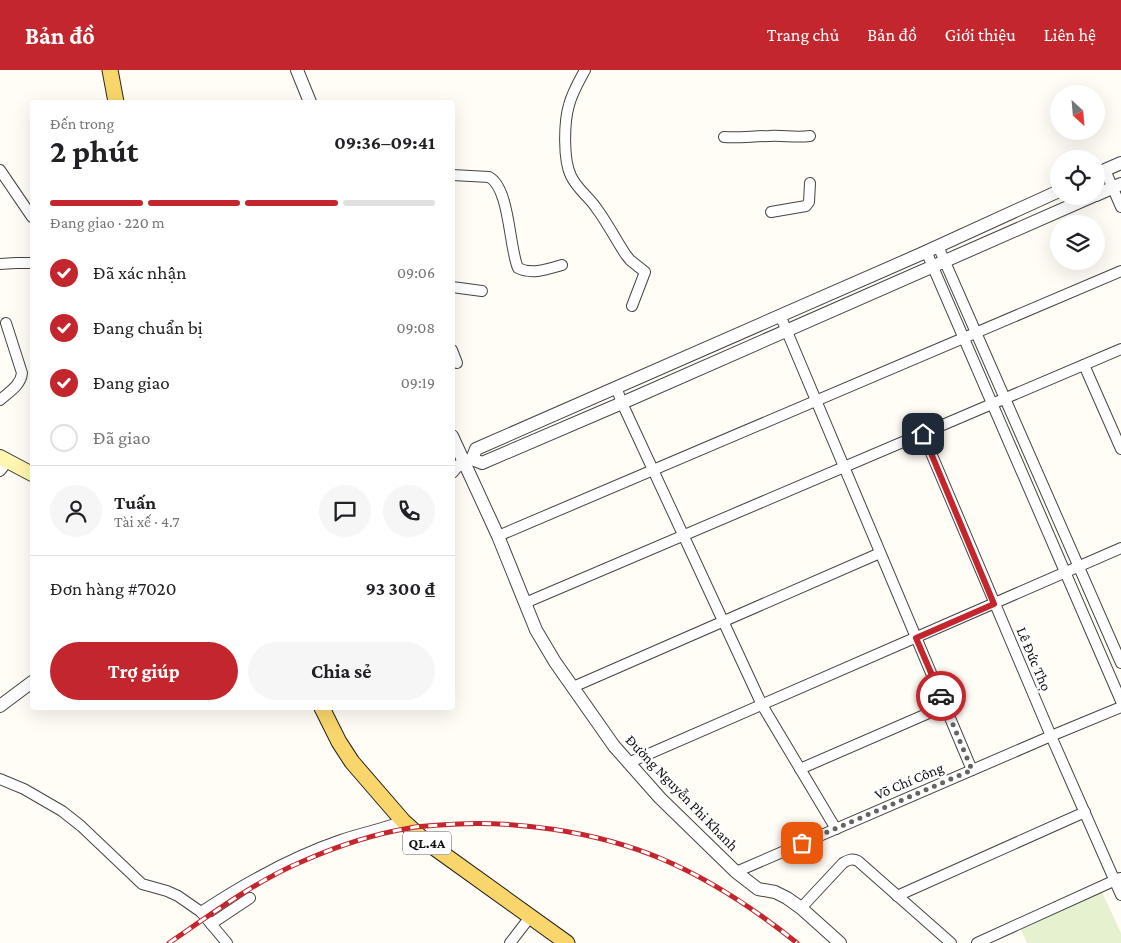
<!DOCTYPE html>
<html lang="vi">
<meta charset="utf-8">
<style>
:root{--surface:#fff;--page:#f6f6f6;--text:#202124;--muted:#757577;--line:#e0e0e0;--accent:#c4262e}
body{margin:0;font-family:"Crimson Pro",serif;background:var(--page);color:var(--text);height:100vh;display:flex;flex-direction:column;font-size:19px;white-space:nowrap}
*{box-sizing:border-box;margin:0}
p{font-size:16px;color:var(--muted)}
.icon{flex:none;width:28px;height:28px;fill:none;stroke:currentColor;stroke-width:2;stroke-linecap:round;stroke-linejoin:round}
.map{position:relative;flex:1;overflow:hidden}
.sheet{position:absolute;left:30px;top:30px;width:425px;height:610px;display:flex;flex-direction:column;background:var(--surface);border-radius:5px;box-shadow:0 5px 20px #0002}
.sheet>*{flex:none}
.needle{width:32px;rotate:154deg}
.tools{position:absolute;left:1050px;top:15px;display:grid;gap:10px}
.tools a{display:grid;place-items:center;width:55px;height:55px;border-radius:50%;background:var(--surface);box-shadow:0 5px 20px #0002;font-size:25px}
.pin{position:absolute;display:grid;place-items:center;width:42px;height:42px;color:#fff;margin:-21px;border-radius:10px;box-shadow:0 2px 8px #0006}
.courier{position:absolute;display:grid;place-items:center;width:50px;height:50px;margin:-25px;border:4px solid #c4262e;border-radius:50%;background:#fff;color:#222;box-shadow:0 1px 6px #0007}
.head em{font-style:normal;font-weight:700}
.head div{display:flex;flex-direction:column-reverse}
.head{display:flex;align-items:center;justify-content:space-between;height:85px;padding:0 20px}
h1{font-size:32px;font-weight:700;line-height:38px}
.bar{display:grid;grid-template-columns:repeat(4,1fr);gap:8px 5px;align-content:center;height:60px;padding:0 20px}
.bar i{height:6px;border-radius:4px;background:var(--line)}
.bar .on{background:var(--accent)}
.bar p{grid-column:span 4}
.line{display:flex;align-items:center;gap:12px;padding:0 20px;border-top:1px solid var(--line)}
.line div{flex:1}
.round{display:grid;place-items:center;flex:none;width:52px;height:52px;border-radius:26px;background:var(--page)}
ol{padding:0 20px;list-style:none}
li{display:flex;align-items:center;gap:15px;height:55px}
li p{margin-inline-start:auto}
li .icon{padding:5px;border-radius:50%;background:var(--accent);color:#fff;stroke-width:4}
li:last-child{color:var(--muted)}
li i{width:28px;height:28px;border:2px solid var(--line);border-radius:50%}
.button{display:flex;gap:10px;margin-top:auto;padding:10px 20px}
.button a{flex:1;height:58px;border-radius:30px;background:var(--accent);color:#fff;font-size:20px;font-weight:700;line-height:58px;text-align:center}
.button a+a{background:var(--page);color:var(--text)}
header{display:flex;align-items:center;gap:30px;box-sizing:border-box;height:70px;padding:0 25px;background:var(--accent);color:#fff}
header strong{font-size:24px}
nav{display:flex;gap:28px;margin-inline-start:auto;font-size:18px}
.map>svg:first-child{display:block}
.pitch{fill:#e6f2cf}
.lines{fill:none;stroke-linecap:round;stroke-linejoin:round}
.minor-casing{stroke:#444;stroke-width:12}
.tertiary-casing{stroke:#444;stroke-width:14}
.secondary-casing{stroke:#333;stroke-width:16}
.primary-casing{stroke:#222;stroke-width:17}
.minor{stroke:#fff;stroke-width:10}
.tertiary{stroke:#fff;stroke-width:12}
.secondary{stroke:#fff6b0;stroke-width:14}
.primary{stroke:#f9d66b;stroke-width:15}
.rail-casing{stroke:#c4262e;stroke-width:5}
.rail{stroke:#fff;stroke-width:3;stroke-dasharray:9;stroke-linecap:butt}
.done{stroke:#646461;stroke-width:5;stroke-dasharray:0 9}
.route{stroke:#c4262e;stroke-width:6}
.labels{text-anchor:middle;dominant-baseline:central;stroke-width:5;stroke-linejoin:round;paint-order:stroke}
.shield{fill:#fff;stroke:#585858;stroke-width:1}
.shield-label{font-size:14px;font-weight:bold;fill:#111}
.street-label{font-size:15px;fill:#111;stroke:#fff}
</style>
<header>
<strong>Bản đồ</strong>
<nav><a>Trang chủ</a><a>Bản đồ</a><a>Giới thiệu</a><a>Liên hệ</a></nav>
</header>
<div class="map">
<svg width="1121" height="873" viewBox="0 0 1121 873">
<rect width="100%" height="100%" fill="#fffdf5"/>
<path class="pitch" d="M 1102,822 L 1121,863 L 1121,873 L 1027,873 L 1021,860 Z"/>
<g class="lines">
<defs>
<g id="minor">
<path d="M 585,0 C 579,11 572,23 569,35 C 564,52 563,90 571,106 C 577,119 590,128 597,139 C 608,154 616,170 626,185 L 630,190 L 645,202 L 632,236"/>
<path d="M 724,67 C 739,68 754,66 769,66 C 783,65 795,68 810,66"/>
<path d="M 0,100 L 32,147"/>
<path d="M 1105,100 L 1121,137"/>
<path d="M 452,105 L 489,107 C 510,118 509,178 518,198 C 532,205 548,199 562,195"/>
<path d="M 771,142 L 806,136 L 809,132 L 810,113"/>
<path d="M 938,176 L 1121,593"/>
<path d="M 926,181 L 1121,631"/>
<path d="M 0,194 L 16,193 L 32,193"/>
<path d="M 452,217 L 482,221"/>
<path d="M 780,245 L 972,700"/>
<path d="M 452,280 L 457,293"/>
<path d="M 1084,295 L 1121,379"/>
<path d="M 616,317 L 622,333 L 762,635 L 836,759"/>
<path d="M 0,330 C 9,322 21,315 22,303 L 6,253"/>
<path d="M 923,364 L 1051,666 L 1121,825"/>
<path d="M 0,401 L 8,391"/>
<path d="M 498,466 L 1121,201"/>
<path d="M 525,533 L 1121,279"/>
<path d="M 573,617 L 880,483"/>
<path d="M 628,693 L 1121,478"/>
<path d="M 800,699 L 945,636"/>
<path d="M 0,709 L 24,719 L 62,741 L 81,756 L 142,814 L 167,821 L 178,826 L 201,842 L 227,873"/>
<path d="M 736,802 L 1051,666 L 1121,637"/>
<path d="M 897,826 L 1085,742"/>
<path d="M 801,838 L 843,793 C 848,790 852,788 858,791 L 951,873"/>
<path d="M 201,842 C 245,813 291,787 341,770 C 361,763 383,759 403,751"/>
<path d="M 211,854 L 250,828"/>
<path d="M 510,873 L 530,847"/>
<path d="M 977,873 L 1120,808"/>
</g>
<g id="tertiary">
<path d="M 297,0 L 310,32"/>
<path d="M 1096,104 L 1121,93"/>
<path d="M 1096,125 L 1121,114"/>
<path d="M 452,366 L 498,466 L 536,560 L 555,592 L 614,676 L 660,728 L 736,802 L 758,819 L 775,822 L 787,828 L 801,838 L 840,873"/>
<path d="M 472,389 L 476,379 L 921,184 L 1059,121"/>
<path d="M 452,402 L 456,397 L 472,389 L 482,393 L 622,333 L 1093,126"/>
<path d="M 0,636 L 32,612"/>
</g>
<path id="secondary" d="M 0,387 L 32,404"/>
<g id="primary">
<path d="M 110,0 L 116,32"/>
<path d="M 322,638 L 339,672 L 352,692 L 403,751 L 425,771 L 567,873"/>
</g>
</defs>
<use href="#minor" class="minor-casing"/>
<use href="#tertiary" class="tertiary-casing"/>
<use href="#secondary" class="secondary-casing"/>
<use href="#primary" class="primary-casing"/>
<use href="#minor" class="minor"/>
<use href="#tertiary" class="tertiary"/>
<use href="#secondary" class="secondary"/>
<use href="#primary" class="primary"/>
<defs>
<path id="rail" d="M 169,873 C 210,845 256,811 301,792 C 335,777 373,764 410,758 C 419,756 430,756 440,755 C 511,749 596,761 662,789 C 711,810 756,840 797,873"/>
</defs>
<use href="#rail" class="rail-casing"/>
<use href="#rail" class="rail"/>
</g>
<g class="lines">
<path class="done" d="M 802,773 L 972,700 L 941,626"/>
<path class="route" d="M 923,364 L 994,534 L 916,568 L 941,626"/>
</g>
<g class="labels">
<rect class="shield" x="403" y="761.5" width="48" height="23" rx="4"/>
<g class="shield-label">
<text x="427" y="773">QL.4A</text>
</g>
<g class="street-label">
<text transform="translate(1034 589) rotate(67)">Lê Đức Thọ</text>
<text transform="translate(909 711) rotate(-23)">Võ Chí Công</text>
<text transform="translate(682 723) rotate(46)">Đường Nguyễn Phi Khanh</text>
</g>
</g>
</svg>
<div class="tools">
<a><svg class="needle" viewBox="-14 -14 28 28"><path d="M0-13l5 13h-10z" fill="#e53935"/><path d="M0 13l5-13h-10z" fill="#757577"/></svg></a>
<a><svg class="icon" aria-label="locate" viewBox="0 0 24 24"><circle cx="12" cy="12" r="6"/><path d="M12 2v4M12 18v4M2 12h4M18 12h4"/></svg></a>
<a><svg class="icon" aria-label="layers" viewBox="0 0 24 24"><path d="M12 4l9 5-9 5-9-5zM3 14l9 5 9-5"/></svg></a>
</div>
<div class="pin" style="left:802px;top:773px;background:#ea580c"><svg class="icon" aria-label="bag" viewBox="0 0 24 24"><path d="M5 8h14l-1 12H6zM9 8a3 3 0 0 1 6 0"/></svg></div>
<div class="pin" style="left:923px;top:364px;background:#1f2937"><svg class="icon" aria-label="home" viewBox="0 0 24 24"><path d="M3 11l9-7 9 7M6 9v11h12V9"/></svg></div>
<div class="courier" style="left:941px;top:626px"><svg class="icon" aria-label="car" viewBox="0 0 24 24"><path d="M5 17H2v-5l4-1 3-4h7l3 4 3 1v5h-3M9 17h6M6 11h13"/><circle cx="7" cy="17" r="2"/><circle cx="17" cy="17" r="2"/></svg></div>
<section class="sheet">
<div class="head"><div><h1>2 phút</h1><p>Đến trong</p></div><em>09:36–09:41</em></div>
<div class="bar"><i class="on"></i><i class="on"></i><i class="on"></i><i></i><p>Đang giao · 220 m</p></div>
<ol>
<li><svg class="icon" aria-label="check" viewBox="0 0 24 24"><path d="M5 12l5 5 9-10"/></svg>Đã xác nhận<p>09:06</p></li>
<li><svg class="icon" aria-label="check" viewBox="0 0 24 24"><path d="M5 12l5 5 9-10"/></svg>Đang chuẩn bị<p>09:08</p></li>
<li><svg class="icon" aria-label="check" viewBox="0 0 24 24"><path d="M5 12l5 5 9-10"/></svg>Đang giao<p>09:19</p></li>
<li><i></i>Đã giao</li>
</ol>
<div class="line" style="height:90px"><a class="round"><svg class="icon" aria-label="person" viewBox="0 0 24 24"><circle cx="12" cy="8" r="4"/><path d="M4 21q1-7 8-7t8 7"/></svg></a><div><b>Tuấn</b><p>Tài xế · 4.7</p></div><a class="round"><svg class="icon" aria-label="chat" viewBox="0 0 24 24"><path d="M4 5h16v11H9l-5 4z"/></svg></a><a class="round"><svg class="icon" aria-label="phone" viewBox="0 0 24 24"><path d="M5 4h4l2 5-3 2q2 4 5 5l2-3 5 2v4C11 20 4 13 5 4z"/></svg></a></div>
<div class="line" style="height:65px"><div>Đơn hàng #7020</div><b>93 300 ₫</b></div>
<div class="button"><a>Trợ giúp</a><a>Chia sẻ</a></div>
</section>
</div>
